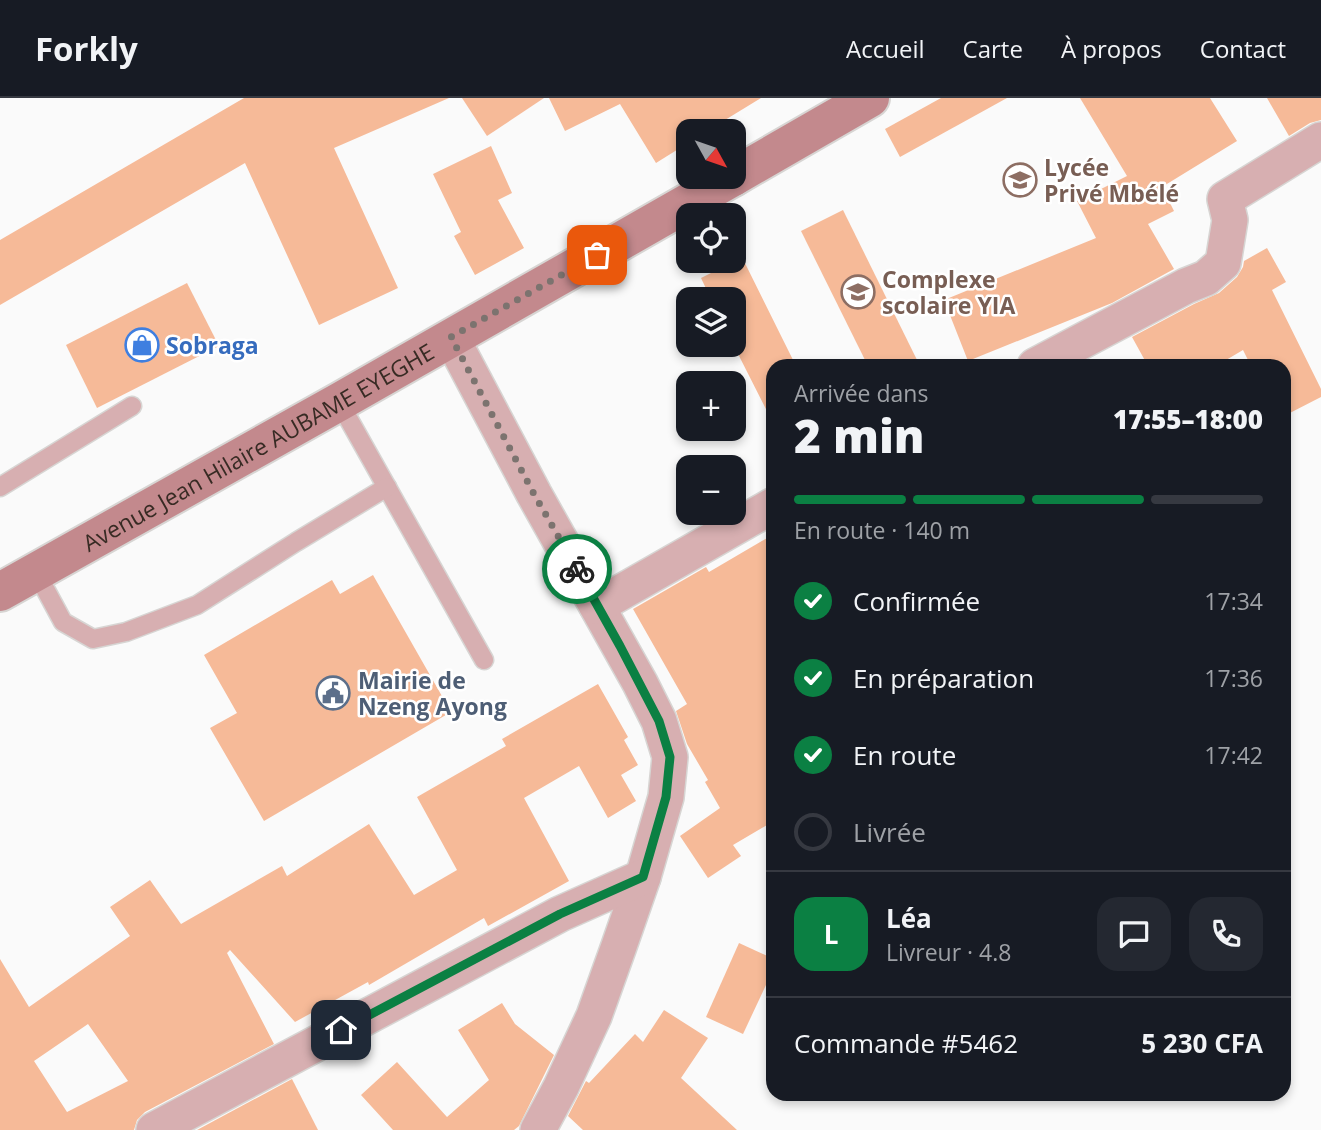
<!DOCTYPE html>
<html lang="fr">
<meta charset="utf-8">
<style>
:root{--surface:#171b24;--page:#242831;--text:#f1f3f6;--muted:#9ea1a6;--line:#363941;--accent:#0b8043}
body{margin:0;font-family:"Open Sans",sans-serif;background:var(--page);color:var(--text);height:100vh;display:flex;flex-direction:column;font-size:26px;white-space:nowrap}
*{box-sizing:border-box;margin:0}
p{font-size:23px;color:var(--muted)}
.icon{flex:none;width:38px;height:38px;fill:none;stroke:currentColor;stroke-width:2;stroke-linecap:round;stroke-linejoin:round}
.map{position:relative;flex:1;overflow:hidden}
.side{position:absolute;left:766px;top:261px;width:525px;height:742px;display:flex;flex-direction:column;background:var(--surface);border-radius:21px;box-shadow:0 4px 10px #0003}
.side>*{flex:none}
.needle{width:46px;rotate:130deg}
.controls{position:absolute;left:676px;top:21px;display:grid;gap:14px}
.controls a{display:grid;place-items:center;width:70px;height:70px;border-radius:14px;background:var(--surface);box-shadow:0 4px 10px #0003;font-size:35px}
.pin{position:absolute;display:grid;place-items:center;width:60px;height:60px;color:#fff;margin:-30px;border-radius:14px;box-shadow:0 4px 10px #0006}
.courier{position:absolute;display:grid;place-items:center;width:70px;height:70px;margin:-35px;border:5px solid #0b8043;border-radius:50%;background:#fff;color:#222;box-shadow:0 2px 9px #0007}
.summary em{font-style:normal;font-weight:800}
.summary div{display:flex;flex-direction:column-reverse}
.summary{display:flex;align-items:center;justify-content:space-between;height:119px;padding:0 28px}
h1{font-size:46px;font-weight:800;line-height:52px}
.bar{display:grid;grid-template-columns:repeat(4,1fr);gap:10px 7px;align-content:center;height:84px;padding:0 28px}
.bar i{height:9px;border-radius:5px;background:var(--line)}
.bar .selected{background:var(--accent)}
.bar p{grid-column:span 4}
.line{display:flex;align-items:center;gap:18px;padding:0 28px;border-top:2px solid var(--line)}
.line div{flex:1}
.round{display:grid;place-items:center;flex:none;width:74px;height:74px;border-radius:21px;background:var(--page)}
ol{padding:0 28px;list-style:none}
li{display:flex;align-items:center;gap:21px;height:77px}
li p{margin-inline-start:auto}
li .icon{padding:7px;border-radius:50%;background:var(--accent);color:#fff;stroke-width:4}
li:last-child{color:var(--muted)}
li i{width:38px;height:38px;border:4px solid var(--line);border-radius:50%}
header{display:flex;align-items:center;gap:42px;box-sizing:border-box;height:98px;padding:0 35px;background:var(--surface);border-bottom:2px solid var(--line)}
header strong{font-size:33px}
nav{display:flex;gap:38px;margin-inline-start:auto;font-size:24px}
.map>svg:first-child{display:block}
.building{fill:#f6ba98;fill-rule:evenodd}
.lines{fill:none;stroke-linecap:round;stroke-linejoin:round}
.lane-casing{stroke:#d7d5d3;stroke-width:21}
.street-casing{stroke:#d7d5d3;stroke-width:38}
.secondary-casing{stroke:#d7d5d3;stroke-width:42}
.lane{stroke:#d7afb1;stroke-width:18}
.street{stroke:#d7afb1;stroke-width:35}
.secondary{stroke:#c3898d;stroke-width:38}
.done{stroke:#7c736f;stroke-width:7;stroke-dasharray:0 12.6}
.route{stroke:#0b8043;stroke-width:9}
.labels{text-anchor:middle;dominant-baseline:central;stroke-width:5;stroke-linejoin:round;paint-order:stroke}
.education-label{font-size:23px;font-weight:bold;fill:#785e54;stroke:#fff;text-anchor:start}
.shop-label{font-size:23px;font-weight:bold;fill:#366cbe;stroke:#fff;text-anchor:start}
.street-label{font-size:23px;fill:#382b24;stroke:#fff}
.service-label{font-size:23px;font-weight:bold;fill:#4e5e75;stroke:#fff;text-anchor:start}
</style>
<header>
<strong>Forkly</strong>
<nav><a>Accueil</a><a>Carte</a><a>À propos</a><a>Contact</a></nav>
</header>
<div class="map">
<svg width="1321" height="1032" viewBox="0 0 1321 1032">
<rect width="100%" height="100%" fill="#fafafa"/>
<g class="building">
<path d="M 244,0 L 449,0 L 334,50 L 398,190 L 319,227 L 245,65 L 0,207 L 0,142 Z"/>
<path d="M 462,0 L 544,0 L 487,38 Z"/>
<path d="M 549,0 L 761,0 L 707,33 L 688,33 L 688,45 L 656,65 L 620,6 L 565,33 Z"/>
<path d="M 941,0 L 1007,0 L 900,59 L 885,31 Z"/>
<path d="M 1080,0 L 1210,0 L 1237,43 L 1162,89 L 1174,113 L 1148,126 L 1174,171 L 1112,205 L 968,263 L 944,202 L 1096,140 L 1077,103 L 1127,78 Z"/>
<path d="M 1267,0 L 1321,0 L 1321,22 L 1310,25 L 1289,38 Z"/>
<path d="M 491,48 L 512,95 L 498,102 L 524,150 L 475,177 L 454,138 L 461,134 L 433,76 Z"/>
<path d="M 843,112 L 920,268 L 868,268 L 801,133 Z"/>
<path d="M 733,141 L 796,268 L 774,268 L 774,327 L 733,246 L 733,201 L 711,201 L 701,180 L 733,164 Z"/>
<path d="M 1267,150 L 1286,184 L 1272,192 L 1321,291 L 1321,299 L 1284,318 L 1284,268 L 1251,268 L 1243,252 L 1216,268 L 1148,268 L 1132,239 L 1194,206 L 1219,195 L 1237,179 L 1243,169 L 1244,163 Z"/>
<path d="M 187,185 L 219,248 L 97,310 L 66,247 Z"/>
<path d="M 774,436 L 774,723 L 733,747 L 741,758 L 708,780 L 680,738 L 720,710 L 705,684 L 708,682 L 687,646 L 676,613 L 687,606 L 633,511 L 706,469 L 709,474 Z"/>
<path d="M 373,477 L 451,614 L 264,723 L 210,630 L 237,615 L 204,557 L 332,482 L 340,496 Z"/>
<path d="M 598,586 L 628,639 L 624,642 L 638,667 L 621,677 L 636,703 L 608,720 L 579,668 L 524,700 L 569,783 L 488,828 L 484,820 L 369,887 L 368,884 L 295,924 L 230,852 L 227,855 L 274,946 L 145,1014 L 137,1022 L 134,1032 L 0,1032 L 0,861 L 29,909 L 130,838 L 110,809 L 150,782 L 181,826 L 282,768 L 287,778 L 369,726 L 414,797 L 457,772 L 417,699 L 506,648 L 502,641 ZM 88,926 L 128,983 L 67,1014 L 34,963 Z"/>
<path d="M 739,845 L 774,861 L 774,870 L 743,936 L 706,919 Z"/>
<path d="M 502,905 L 515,926 L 554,957 L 519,1028 L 514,1032 L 393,1032 L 361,997 L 397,964 L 447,1019 L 489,982 L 458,932 Z"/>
<path d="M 664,912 L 708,940 L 681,980 L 737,1032 L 583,1032 L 568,1018 L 586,983 L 589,985 L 635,936 L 643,944 Z"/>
<path d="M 292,981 L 318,1032 L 197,1032 Z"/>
</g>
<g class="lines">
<defs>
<g id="lane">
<path d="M 339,304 L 484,562"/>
<path d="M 0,389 L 132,308"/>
<path d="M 36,474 L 63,524 L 93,541 L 126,534 L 197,507 L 296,444 L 387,389"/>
</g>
<g id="street">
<path d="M 451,239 L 534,396 L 640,585 L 659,623 L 670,659 L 666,699 L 643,779 L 619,848 L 594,918 L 561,989 L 538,1032"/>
<path d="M 1035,268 L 1186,188 L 1206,180 L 1223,165 L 1230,122 L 1225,101 L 1321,42"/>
<path d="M 597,508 L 774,407"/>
<path d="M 154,1032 L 560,816 L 643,779"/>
</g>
<g id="secondary">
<path d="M 733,79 L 870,0"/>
<path id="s1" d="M 0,494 L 339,304 L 733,79"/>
</g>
</defs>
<use href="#lane" class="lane-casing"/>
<use href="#street" class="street-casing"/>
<use href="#secondary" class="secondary-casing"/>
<use href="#lane" class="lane"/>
<use href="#street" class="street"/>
<use href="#secondary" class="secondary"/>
</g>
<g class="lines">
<path class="done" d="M 577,471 L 534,396 L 451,239 L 597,157"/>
<path class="route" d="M 341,932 L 560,816 L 643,779 L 666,699 L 670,659 L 659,623 L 620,548 L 577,471"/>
</g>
<defs>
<symbol id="school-ring" viewBox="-11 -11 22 22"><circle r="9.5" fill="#fff" stroke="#8d6e63" stroke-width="1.5"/><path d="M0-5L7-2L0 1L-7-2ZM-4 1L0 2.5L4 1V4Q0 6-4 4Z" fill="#8d6e63"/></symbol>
<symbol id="shop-ring" viewBox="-11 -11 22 22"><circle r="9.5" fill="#fff" stroke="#3f7fe0" stroke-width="1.5"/><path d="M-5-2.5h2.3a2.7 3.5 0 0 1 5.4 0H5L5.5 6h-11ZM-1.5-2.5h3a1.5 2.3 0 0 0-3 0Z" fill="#3f7fe0"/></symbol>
<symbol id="civic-ring" viewBox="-11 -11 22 22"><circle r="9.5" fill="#fff" stroke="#5c6f8a" stroke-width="1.5"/><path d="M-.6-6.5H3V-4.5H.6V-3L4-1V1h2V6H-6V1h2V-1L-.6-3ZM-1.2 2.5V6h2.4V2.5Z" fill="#5c6f8a"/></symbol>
</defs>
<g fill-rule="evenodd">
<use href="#school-ring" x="1001" y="63" width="38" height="38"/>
<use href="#school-ring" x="839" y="175" width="38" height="38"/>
<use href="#shop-ring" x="123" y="228" width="38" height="38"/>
<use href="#civic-ring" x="314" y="576" width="38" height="38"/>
</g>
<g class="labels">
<g class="education-label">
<text x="1044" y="69">Lycée<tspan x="1044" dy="26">Privé Mbélé</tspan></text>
<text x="882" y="181">Complexe<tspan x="882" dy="26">scolaire YIA</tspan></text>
</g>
<g class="shop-label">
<text x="166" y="247">Sobraga</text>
</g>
<g class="street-label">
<text stroke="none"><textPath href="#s1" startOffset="296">Avenue Jean Hilaire AUBAME EYEGHE</textPath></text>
</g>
<g class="service-label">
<text x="358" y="582">Mairie de<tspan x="358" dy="26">Nzeng Ayong</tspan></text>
</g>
</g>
</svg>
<div class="controls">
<a><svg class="needle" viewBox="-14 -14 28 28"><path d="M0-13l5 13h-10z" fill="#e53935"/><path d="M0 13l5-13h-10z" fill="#9ea1a6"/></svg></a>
<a><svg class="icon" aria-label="locate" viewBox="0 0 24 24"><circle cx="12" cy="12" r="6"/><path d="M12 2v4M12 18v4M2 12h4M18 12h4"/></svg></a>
<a><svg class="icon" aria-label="layers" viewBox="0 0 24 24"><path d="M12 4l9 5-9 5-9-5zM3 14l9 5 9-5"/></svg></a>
<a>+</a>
<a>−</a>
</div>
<div class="pin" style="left:597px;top:157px;background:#ea580c"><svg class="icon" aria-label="bag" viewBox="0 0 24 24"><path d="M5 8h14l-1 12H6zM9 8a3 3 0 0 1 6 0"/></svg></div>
<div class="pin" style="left:341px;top:932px;background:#1f2937"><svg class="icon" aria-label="home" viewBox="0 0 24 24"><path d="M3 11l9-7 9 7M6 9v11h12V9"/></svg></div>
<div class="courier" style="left:577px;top:471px"><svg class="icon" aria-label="bike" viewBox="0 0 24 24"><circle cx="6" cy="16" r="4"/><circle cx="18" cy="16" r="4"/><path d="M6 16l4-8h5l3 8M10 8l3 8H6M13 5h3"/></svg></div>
<section class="side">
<div class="summary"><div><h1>2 min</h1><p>Arrivée dans</p></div><em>17:55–18:00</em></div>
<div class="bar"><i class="selected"></i><i class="selected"></i><i class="selected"></i><i></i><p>En route · 140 m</p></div>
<ol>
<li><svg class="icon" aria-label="check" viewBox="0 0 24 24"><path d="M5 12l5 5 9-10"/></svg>Confirmée<p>17:34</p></li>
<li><svg class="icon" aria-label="check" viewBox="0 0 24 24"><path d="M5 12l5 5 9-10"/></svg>En préparation<p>17:36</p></li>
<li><svg class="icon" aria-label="check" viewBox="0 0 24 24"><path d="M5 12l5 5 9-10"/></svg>En route<p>17:42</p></li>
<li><i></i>Livrée</li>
</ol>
<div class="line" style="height:126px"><b class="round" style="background:var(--accent);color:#fff">L</b><div><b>Léa</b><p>Livreur · 4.8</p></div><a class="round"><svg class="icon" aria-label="chat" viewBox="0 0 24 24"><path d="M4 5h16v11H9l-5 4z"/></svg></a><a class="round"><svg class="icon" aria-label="phone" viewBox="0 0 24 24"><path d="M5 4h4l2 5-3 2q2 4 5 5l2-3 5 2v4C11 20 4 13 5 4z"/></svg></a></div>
<div class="line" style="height:91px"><div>Commande #5462</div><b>5 230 CFA</b></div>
</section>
</div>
